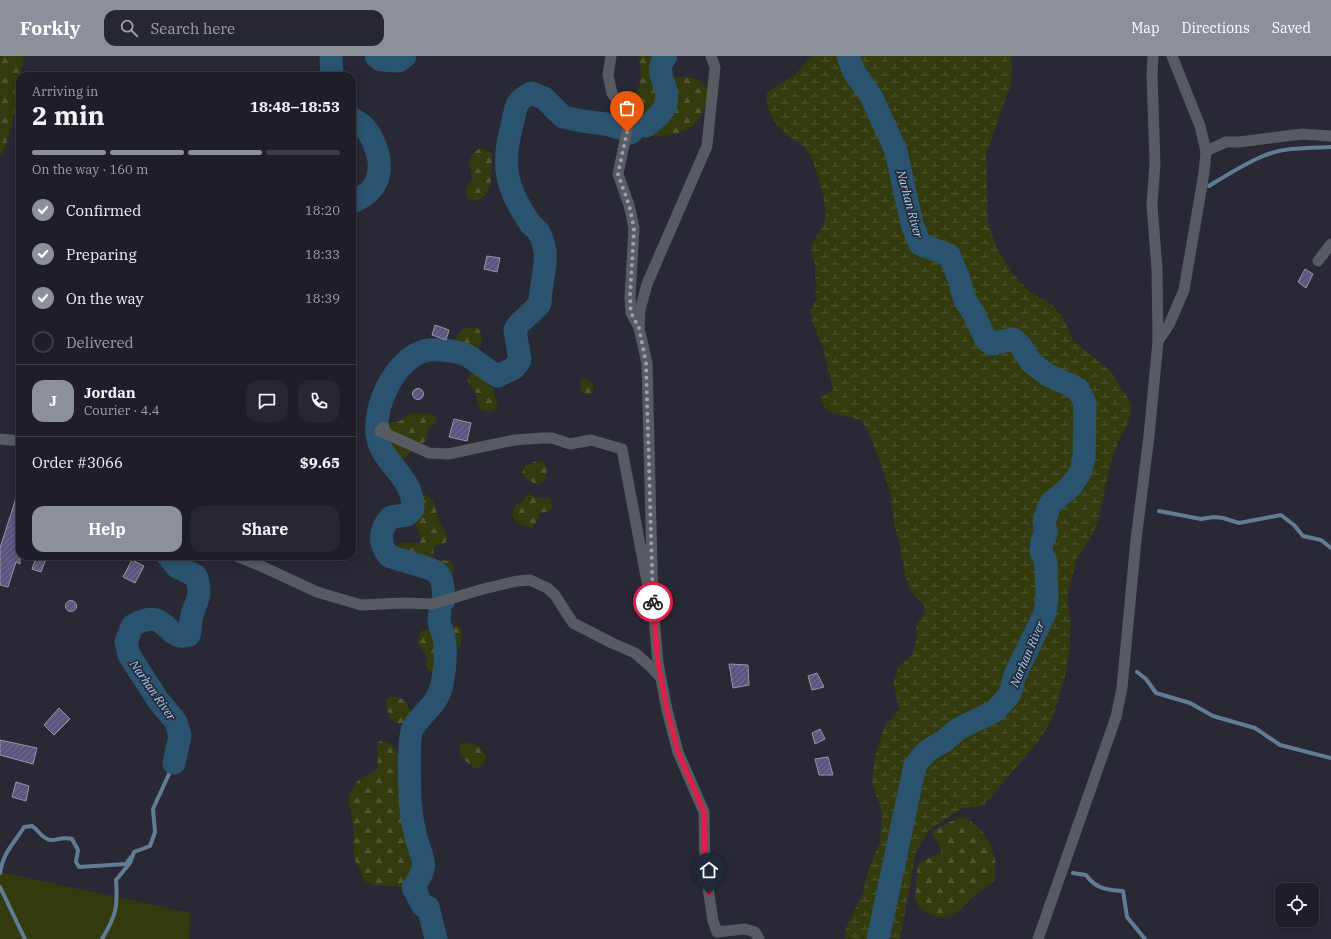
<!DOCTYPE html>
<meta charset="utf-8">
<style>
:root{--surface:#1f1e28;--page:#272730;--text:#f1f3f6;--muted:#a1a2a8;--line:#3c3c45;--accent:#8c9099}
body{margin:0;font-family:"IBM Plex Serif",serif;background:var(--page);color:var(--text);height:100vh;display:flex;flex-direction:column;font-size:15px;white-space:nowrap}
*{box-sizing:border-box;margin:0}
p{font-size:13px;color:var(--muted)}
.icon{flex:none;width:22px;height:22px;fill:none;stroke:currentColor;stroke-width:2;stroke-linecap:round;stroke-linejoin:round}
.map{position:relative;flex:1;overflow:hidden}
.panel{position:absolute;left:16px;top:16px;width:340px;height:488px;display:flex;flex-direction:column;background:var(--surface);border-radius:12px;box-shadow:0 2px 10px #0003,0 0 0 1px var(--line)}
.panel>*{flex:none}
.buttons{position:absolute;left:1275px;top:827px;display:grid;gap:8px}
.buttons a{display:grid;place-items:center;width:44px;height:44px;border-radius:8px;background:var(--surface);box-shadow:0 2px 10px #0003,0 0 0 1px var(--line);font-size:20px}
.pin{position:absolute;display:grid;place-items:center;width:34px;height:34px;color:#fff;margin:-41px -17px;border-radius:50% 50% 50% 0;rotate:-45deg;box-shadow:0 0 4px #0007}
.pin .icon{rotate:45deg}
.courier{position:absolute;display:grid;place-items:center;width:40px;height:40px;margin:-20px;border:3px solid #e11d48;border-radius:50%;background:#fff;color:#222;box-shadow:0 1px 5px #0007}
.headline em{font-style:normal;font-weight:700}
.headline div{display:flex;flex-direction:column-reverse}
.headline{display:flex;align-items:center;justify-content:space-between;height:68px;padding:0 16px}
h1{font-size:26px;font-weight:700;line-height:30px}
.bar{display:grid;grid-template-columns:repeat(4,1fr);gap:6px 4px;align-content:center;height:48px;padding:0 16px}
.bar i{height:5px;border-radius:3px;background:var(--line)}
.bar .on{background:var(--accent)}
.bar p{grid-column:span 4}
.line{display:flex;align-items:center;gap:10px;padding:0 16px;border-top:1px solid var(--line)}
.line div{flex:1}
.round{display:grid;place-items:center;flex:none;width:42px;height:42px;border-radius:12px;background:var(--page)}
ol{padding:0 16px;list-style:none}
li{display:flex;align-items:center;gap:12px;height:44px}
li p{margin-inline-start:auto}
li .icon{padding:4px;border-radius:50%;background:var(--accent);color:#fff;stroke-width:4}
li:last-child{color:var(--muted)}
li i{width:22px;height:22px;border:2px solid var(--line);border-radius:50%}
.cta{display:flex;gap:8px;margin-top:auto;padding:8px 16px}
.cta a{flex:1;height:46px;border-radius:12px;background:var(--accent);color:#fff;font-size:16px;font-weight:700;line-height:46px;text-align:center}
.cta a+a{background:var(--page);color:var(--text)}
header{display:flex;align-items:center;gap:24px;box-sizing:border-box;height:56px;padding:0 20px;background:var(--accent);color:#fff}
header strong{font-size:19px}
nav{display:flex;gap:22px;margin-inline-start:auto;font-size:14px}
.search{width:280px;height:36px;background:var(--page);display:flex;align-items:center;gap:10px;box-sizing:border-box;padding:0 14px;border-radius:12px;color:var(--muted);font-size:15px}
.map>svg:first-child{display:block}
.green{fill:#333a0d}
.forest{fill:url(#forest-firs)}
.wetland{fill:url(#wetland-marsh)}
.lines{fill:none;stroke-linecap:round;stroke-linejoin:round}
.stream{stroke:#617d94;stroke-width:4}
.river{stroke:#2a5370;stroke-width:23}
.building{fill:url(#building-hatch);stroke:#9997a8}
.minor{stroke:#585c62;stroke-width:11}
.done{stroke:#a1a0aa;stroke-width:4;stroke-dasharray:0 7.2}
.route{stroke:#e11d48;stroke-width:5}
.labels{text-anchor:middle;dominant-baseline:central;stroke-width:3.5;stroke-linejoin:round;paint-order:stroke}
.water-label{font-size:12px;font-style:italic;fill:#9ed3fa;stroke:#292835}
</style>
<header>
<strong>Forkly</strong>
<div class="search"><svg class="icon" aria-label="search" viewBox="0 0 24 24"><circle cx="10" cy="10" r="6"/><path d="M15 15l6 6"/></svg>Search here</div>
<nav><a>Map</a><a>Directions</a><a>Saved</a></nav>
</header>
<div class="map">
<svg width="1331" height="883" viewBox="0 0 1331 883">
<defs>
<pattern id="forest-firs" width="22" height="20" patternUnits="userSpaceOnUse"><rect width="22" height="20" fill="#333a0d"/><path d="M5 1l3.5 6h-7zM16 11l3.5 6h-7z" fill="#505630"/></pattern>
<pattern id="wetland-marsh" width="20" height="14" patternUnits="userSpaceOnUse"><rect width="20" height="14" fill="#333a0d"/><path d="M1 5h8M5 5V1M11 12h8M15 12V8" fill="none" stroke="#505630"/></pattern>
<pattern id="building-hatch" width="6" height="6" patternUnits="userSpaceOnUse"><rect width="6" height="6" fill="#5c557f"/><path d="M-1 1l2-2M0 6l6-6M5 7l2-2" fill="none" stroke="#736d91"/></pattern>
</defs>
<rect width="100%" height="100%" fill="#292835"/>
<path class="green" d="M 0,816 L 191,857 L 189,883 L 0,883 Z"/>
<g class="forest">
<path d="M 0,0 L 24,0 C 20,21 13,85 0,100 Z"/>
<path d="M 639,0 L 656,0 C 649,38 695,7 707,33 C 709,38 708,44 706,48 C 703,55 700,63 694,69 C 684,77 660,84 648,78 C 635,72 631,55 634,41 C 636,36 639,32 640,27 C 642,18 640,9 639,0 Z"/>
<path d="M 480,92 L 487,94 L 492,99 C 491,116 495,141 475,145 L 468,143 L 465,134 L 472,124 C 471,108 465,102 480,92 Z"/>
<path d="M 474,271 L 479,273 C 483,283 484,292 473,296 L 456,288 C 455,275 463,272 474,271 Z"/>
<path d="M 491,309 L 494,311 L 492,330 L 498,350 C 495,354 493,356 488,356 C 476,356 479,344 475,336 C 472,332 470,329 468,325 C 470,313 480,310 491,309 Z"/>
<path d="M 585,323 C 593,325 597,331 591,338 L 581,337 L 580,324 Z"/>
<path d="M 410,357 L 429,357 L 436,361 L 437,366 L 428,373 L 427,383 L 423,387 L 414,388 L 407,401 L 400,405 C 386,401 383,388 380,375 L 386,367 L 400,365 Z"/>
<path d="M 539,404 L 544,406 L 547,415 L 544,425 L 537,429 L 524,421 L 522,417 L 525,410 Z"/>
<path d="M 417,434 C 434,443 434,443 438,463 C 440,470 447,474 447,483 L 445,487 L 436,489 L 433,493 L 434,500 L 438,504 L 451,505 L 453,509 L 453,518 C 431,524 404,523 394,499 L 395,491 C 404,484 409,487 419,487 L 421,482 L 404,441 L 407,436 Z"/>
<path d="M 528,438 L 538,442 L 544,441 L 550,442 L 552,452 L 550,455 L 539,457 L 536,468 L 531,472 L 517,467 L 512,459 L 515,449 L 523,445 Z"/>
<path d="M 450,569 L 458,570 L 462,575 L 461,589 L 456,593 L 441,594 L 441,609 L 439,613 L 430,615 L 425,610 L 427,601 L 417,586 L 421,575 Z"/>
<path d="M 390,641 L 396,641 L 405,644 L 411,658 C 409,665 406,666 399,668 L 390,662 L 385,645 Z"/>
<path d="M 380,685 L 386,685 C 407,697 414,728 412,751 C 411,762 406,772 406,784 C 413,789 420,789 426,795 L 420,827 L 413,832 L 373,829 L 365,826 L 354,802 L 353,769 L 348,743 L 350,736 L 359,723 L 373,716 L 378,711 L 377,689 Z"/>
<path d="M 465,687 C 485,687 494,705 475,713 L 460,700 L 460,689 Z"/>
<path d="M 964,761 C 988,775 1000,796 994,825 L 980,835 L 954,859 L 943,862 L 931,859 L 921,854 L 915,843 L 918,807 L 942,796 C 941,788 933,784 933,776 C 938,771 957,762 964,761 Z"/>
</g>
<path class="wetland" d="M 814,0 L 1012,0 L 1011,27 L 986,98 L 988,166 L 997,193 L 1013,218 L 1030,236 L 1050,247 L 1062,260 L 1073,284 L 1111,316 L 1132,349 L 1128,368 L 1119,385 L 1112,402 L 1097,469 L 1088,486 L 1077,502 L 1067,542 L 1071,568 L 1069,598 L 1064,624 L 1052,664 L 1037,687 L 983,750 L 962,752 L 929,774 L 916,796 L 900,883 L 845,883 L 846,872 L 862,839 L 869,813 L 880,785 L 882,756 L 872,726 L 876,696 L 885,669 L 899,654 L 893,625 L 898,612 L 913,598 L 917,578 L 916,570 L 924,558 L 925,551 C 905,532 905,520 901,495 C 900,485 895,475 894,465 C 892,457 893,449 891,441 C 885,418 877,397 868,375 C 858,350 823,369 821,341 L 833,335 L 823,291 L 812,266 L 810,255 L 816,245 L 815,208 L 810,191 C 814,183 823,173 825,164 C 828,149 815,102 804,91 C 800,87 794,84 789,81 C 776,70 764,54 767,36 L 796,18 L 802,10 Z"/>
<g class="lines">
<g class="stream">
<path d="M 1209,130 C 1227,119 1244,108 1263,100 C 1284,91 1309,92 1331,91"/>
<path d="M 1159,455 L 1201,463 L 1214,461 L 1223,462 L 1239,467 L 1281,459 L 1294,469 L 1303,480 L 1321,484 L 1331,492"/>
<path d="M 1137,616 L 1146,623 L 1156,637 L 1190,647 L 1213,660 L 1255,672 L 1280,689 L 1331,702"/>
<path d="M 0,817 C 3,796 14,788 24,771 L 32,770 C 39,774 41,782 50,784 C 57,785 62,780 72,783 L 78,794 L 76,806 L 79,811 L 126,808 L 131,801"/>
<path d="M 1073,817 L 1086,819 C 1096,833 1107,834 1123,835 L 1127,861 L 1145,883"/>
<path d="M 0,831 L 25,883"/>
<path d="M 102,883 C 116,860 118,851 116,824 L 130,807 L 134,796 L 150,790 L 155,776 L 153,753 L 174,707"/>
</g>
<g class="river">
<path d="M 331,0 L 332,20"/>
<path d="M 376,0 L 381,4 L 399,5 L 405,0"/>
<path d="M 848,0 L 854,16 L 871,40 L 896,95 L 912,168 L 920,188 L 949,199 L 958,220 L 965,244 L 974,258 L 986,284 L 993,288 L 1013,283 L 1021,290 L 1031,306 L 1046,318 L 1078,333 L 1085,347 L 1084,401 L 1081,415 L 1071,430 L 1050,448 L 1044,465 L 1046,477 L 1042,485 L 1041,495 L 1046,507 L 1047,541 L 1045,557 L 1015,619 L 1010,638 L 995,655 L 958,673 L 944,685 L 927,695 L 915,709 L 878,883"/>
<path d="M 352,63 C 362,67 369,76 373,85 C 385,111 381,135 352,146"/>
<path d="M 633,74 L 631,77 L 638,69 L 646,70 C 691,39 646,24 666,0"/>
<path d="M 168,500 L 177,511 L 196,520 C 204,543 194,545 191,564 C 190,569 191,574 189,579 C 165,588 169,548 132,570 L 126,586 L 129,599 L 158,644 L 176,666 L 180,680 L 174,707"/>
<path d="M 444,544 C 443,536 444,526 439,519 C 434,511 400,505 389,500 C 378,487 379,474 391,461 L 407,459 L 413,453 C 414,425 390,412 380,390 C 367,359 395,298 429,294 C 441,293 460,295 470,301 C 480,308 488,315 498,320 L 514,312 L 520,304 L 515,274 C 517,267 534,256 540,247 C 540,230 547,210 545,195 C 544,189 541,180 538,175 C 535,172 532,170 529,166 C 506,131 501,110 512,69 C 517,51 513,47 531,37 L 544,42 L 563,61 L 582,65 L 606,68 L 623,73"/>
<path d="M 436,883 L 428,851 L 423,850 C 418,844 419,838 413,832 C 430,809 423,805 416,782 C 413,770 411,758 410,745 C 410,732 407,679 414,670 C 424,656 439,646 442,628 C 445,613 447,597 444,582 C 442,571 437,569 440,556"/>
</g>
</g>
<g class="building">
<path d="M 487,200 L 500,202 L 497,216 L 484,213 Z"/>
<path d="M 1305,213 L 1313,218 L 1306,232 L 1298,226 Z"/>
<path d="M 435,269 L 449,274 L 446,284 L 432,279 Z"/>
<circle cx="418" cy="338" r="5.5"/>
<path d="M 454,363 L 471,367 L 467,385 L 449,381 Z"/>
<path d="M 18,436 L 20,436 L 20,508 L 16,506 L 8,531 L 0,529 L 0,492 Z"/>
<path d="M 36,502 L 45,505 L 41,516 L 32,513 Z"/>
<path d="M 132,504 L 144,510 L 135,527 L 123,521 Z"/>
<circle cx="71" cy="550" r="5.5"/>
<path d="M 729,608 L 748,609 L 749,629 L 733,632 Z"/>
<path d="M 817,617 L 824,631 L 812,634 L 808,620 Z"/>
<path d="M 59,652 L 70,663 L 54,679 L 44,669 Z"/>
<path d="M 820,673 L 825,683 L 815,688 L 812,677 Z"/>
<path d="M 0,684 L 37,692 L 33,708 L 0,699 Z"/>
<path d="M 828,701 L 833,719 L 819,719 L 815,703 Z"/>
<path d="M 16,726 L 29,730 L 26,745 L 12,741 Z"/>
</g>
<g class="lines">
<g class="minor">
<path d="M 611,0 L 608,19 L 612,37 L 623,54 L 628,70 L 618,118 L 629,149 L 634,172 L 630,241 L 631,257 L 639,271"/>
<path d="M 711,0 L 715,11 L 707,90 L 647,228 L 640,254 L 639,272 L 647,307 L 653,550 L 658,607 L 667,654 L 678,696 L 704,756 L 705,811 L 713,865 L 717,876 L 745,873 L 755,876 L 759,883"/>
<path d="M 1206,95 L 1226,86 L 1239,86 L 1302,78 L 1331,80"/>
<path d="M 1318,205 L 1331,188"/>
<path d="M 1158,285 L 1169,269 L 1184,234 L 1204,117 L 1206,95 L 1200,70 L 1172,0"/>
<path d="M 384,371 L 380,375 L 429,397 L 448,398 L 514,384 L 542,382 L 552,382 L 570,388 L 591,384 L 622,393 L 648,531"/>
<path d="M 0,383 L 20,385"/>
<path d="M 236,500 L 261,510 L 317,536 L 361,549 L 403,547 L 433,548 L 483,533 L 517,525 L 530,524 L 547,532 L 555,539 L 573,567 L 612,587 L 635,597 L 651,611 L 659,620"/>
<path d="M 1038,883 L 1116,661 L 1122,632 L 1136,484 L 1149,380 L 1158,285 L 1157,213 L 1152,149 L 1155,107 L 1152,19 L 1153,0"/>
</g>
</g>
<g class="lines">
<path class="done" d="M 627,76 L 618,118 L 629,149 L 634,172 L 630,241 L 631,257 L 639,272 L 646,307 L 653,546"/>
<path class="route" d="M 653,546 L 658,607 L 667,654 L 678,696 L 704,756 L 705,811 L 709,838"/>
</g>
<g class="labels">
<g class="water-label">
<text transform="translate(910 148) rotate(75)">Narhan River</text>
<text transform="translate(1027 598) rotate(-67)">Narhan River</text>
<text transform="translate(153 634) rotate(55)">Narhan River</text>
</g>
</g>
</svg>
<div class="buttons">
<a><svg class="icon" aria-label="locate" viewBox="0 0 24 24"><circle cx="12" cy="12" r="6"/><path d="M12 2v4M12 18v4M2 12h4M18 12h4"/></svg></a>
</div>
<div class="pin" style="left:627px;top:76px;background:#ea580c"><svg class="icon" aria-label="bag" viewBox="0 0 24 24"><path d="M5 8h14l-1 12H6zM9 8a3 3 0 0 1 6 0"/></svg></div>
<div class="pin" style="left:709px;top:838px;background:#1f2937"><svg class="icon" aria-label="home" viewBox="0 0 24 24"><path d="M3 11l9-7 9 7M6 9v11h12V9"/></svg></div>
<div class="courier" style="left:653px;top:546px"><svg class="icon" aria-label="bike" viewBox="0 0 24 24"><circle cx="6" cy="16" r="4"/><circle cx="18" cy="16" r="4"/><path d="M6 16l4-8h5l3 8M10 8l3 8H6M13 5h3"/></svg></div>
<section class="panel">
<div class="headline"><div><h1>2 min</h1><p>Arriving in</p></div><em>18:48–18:53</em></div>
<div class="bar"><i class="on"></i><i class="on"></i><i class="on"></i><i></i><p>On the way · 160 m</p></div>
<ol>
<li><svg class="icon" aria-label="check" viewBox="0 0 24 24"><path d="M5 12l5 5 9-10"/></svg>Confirmed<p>18:20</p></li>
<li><svg class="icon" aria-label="check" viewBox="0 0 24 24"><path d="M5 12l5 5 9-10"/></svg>Preparing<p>18:33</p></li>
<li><svg class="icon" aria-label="check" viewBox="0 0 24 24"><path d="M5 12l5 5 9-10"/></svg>On the way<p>18:39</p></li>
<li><i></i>Delivered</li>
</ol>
<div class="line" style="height:72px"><b class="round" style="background:var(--accent);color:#fff">J</b><div><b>Jordan</b><p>Courier · 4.4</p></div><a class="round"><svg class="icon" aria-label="chat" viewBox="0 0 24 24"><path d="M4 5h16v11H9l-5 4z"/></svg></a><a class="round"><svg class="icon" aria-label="phone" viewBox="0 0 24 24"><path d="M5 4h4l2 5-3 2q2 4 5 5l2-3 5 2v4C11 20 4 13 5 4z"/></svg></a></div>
<div class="line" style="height:52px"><div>Order #3066</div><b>$9.65</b></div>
<div class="cta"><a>Help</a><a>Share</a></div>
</section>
</div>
